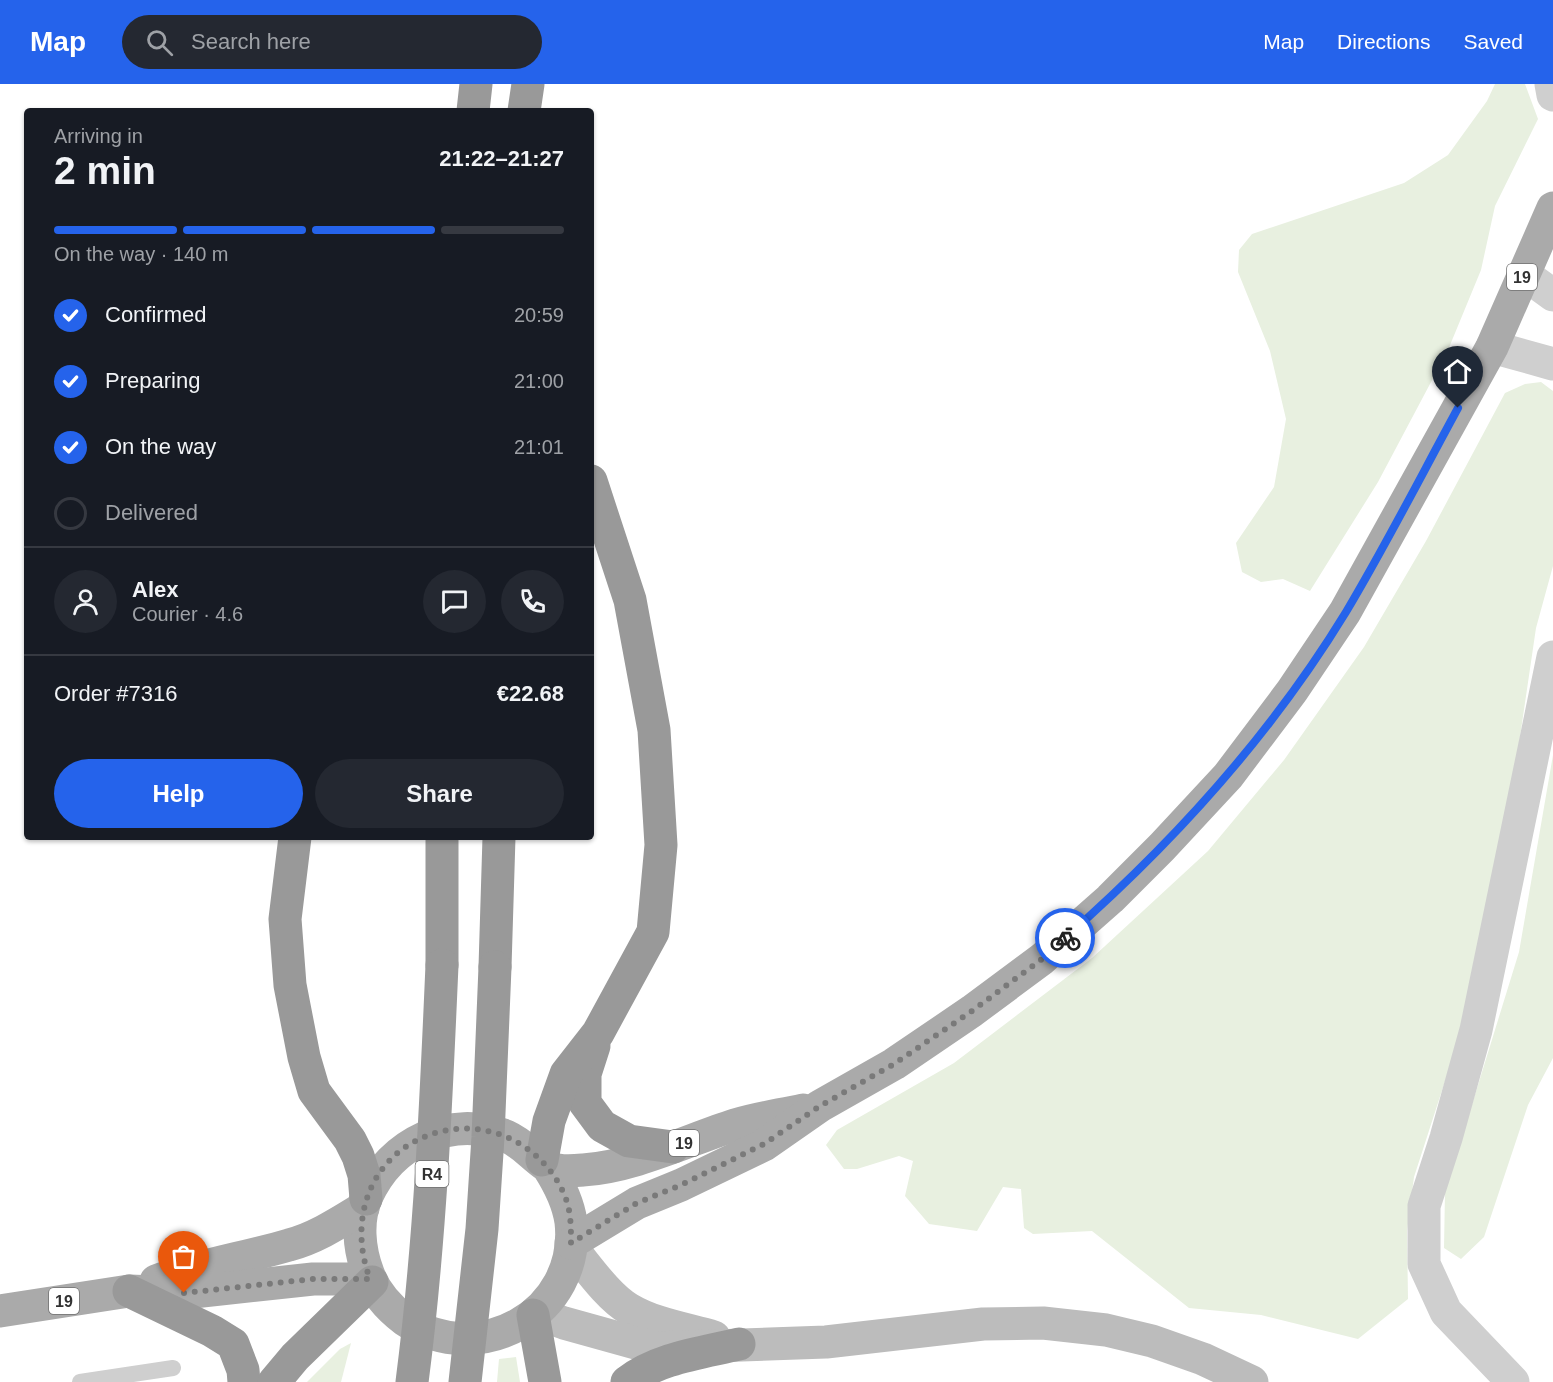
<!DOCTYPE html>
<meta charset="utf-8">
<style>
:root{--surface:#171b24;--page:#242831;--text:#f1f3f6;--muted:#9ea1a6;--line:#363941;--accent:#2563eb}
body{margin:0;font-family:Arial,sans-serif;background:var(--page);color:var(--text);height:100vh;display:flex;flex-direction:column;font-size:22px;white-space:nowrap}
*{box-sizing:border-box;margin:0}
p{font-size:20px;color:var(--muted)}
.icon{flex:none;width:33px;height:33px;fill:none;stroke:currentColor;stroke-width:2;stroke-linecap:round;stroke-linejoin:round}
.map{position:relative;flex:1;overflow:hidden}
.panel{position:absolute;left:24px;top:24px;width:570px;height:732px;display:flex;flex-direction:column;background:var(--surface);border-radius:6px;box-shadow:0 2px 4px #0004}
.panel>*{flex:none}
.pin{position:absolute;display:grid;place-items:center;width:51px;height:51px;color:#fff;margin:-62px -26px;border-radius:50% 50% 50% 0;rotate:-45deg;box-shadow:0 0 6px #0007}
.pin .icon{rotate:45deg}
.courier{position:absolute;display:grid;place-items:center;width:60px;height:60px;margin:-30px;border:4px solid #2563eb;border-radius:50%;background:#fff;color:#222;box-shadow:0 2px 8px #0007}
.summary em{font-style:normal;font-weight:800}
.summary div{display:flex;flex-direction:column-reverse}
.summary{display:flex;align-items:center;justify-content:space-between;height:102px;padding:0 30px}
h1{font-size:39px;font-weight:800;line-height:45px}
.bar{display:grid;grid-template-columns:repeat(4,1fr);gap:9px 6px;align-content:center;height:72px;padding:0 30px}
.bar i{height:8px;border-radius:4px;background:var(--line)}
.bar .current{background:var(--accent)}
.bar p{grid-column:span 4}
.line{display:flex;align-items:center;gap:15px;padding:0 30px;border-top:2px solid var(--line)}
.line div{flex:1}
.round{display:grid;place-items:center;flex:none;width:63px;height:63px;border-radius:32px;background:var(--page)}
ol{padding:0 30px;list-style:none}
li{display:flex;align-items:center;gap:18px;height:66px}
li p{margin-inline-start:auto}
li .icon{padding:6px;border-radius:50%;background:var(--accent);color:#fff;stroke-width:4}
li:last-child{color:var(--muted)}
li i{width:33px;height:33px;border:3px solid var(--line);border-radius:50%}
.cta{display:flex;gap:12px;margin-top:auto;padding:12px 30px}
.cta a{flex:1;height:69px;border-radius:36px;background:var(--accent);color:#fff;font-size:24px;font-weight:800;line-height:69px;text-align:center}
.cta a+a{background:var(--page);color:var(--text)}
header{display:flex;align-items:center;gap:36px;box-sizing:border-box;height:84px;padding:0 30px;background:var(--accent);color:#fff}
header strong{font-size:28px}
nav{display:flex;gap:33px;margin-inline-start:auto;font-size:21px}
.search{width:420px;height:54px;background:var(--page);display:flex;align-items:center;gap:15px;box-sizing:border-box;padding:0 21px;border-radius:33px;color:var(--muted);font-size:22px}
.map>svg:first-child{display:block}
.green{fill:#e8f0e0}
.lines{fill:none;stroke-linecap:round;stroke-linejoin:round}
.lane{stroke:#cfcfcf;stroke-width:16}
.street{stroke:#cfcfcf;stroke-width:33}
.secondary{stroke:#bcbcbc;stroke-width:33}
.primary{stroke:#aaa;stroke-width:33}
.highway{stroke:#999;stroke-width:33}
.highway-bridge{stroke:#999;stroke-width:33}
.done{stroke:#7a7a7a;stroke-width:6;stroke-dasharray:0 10.8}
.route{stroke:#2563eb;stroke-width:8}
.labels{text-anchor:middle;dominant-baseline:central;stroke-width:6;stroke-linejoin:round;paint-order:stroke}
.shield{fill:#fff;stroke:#707070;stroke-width:1.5}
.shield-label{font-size:16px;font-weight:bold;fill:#323232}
</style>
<header>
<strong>Map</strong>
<div class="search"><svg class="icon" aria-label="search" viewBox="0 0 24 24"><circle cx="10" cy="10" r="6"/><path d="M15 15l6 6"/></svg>Search here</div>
<nav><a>Map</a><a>Directions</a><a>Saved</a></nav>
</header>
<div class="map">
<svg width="1553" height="1298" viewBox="0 0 1553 1298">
<rect width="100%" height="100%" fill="#fff"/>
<g class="green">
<path d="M 1495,0 L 1525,0 L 1538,35 L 1495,122 L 1481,186 L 1448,266 L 1378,398 L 1310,507 L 1283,495 L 1261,498 L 1242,488 L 1236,459 L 1274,403 L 1286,335 L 1270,267 L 1238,188 L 1239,166 L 1252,150 L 1404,99 L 1448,71 L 1487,17 Z"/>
<path d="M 1541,298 L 1553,307 L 1553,482 L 1536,544 L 1501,782 L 1469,923 L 1414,1093 L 1407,1147 L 1408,1215 L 1358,1255 L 1261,1231 L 1189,1224 L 1092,1147 L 1033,1150 L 1024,1144 L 1021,1105 L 1003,1103 L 977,1147 L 929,1140 L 905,1112 L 913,1077 L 899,1072 L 857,1085 L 844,1085 L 826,1061 L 837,1046 L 954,979 L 1092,874 L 1208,767 L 1284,676 L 1364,563 L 1426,457 L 1505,309 L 1525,300 Z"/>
<path d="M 1553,671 L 1553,974 L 1528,1021 L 1484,1153 L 1461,1175 L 1444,1164 L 1445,1108 L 1519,868 Z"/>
<path d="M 351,1259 L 341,1298 L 307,1298 L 340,1265 Z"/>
<path d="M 516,1273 L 520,1298 L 497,1298 L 499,1275 Z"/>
</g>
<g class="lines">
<path class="lane" d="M 80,1298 L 173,1284"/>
<g class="street">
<path d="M 1551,0 L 1553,11"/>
<path d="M 1524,190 L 1553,211"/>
<path d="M 1492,263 L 1553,280"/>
<path d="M 1513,1298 L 1446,1228 L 1424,1180 L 1424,1122 L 1446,1054 L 1476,946 L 1553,573"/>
</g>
<g class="secondary">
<path d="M 571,1163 C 587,1182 608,1213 629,1225 C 654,1240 687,1245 714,1253"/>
<path d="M 536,1229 L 564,1239 L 654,1264 L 826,1258 L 983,1240 L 1043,1239 L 1106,1246 L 1152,1257 L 1203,1275 L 1252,1298"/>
</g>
<g class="primary">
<path d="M 548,1083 C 559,1100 568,1117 571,1138 C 581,1229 479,1286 405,1236 C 389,1224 375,1208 368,1189 C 359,1165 356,1136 367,1112 C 391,1059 450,1030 506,1052 C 524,1060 532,1072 547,1082 C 556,1088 573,1087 583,1086 C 633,1083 688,1056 735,1041 C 757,1034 781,1031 803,1026"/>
<path d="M 571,1159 L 637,1119 L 681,1101 L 764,1061 L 820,1022 L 894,980 L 972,927 L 1042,875 L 1110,815 L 1162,763 L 1228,692 L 1292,607 L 1345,528 L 1492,263 L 1553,124"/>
<path d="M 156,1197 C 199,1181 245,1174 289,1161 C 316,1154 340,1138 363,1124"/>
<path d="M 0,1227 L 129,1207 L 184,1209 L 313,1195 L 370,1195"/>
</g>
<g class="highway">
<path d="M 473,27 L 476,0"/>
<path d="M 524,27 L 528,0"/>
<path d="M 295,753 L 285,835 L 290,901 L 304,973 L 314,1007 L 350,1056 L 358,1072 L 364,1091 L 366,1115"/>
<path d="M 442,881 L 442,753"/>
<path d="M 495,883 L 499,753"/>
<path d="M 594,962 L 585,990 L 585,1019 L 602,1042 L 629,1057 L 673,1063"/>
<path d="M 542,1076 L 549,1037 L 566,990 L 598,949 L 653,848 L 661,761 L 654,646 L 630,516 L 591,397"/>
<path d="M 129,1207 L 212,1247 L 233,1260 L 243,1286 L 244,1298"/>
<path d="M 533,1231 L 545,1298"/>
<path d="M 274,1298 L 295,1273 L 372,1198"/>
<path d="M 627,1298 C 658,1274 701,1269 739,1260"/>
</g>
<g class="highway-bridge">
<path d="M 412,1298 C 430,1159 436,1020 442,881"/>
<path d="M 465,1298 L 482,1145 L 488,1053 L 495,883"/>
</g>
</g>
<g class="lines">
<path class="done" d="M 184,1209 L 313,1195 L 370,1195 C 346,1132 373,1063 443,1047 C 495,1035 550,1067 567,1118 C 571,1131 571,1145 571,1159 L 637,1119 L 681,1101 L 764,1060 L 820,1022 L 894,980 L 972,927 L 1042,875 L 1065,854"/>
<path class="route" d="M 1065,854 C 1173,759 1271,651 1346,528 C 1386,461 1421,392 1458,324"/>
</g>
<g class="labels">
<g class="shield">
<rect x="1507" y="180" width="30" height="26" rx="4.5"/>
<rect x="669" y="1046" width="30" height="26" rx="4.5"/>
<rect x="415.5" y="1077" width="33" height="26" rx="4.5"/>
<rect x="49" y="1204" width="30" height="26" rx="4.5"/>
</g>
<g class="shield-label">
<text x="1522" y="193">19</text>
<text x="684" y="1059">19</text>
<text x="432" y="1090">R4</text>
<text x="64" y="1217">19</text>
</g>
</g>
</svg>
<div class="pin" style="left:184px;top:1209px;background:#ea580c"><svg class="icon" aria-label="bag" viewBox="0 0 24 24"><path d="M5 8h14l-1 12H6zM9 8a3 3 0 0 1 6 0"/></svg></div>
<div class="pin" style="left:1458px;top:324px;background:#1f2937"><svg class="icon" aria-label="home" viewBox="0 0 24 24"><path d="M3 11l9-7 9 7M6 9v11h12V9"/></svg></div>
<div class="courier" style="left:1065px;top:854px"><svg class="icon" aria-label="bike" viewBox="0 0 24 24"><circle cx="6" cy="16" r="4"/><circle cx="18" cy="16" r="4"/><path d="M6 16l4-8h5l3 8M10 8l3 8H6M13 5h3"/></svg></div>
<section class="panel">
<div class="summary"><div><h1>2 min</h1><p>Arriving in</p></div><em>21:22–21:27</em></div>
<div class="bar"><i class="current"></i><i class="current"></i><i class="current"></i><i></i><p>On the way · 140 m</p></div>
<ol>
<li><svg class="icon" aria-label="check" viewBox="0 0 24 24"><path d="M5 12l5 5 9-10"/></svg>Confirmed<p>20:59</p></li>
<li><svg class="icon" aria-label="check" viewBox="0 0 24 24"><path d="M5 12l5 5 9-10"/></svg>Preparing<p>21:00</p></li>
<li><svg class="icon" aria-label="check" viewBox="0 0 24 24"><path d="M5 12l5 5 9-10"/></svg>On the way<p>21:01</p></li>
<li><i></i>Delivered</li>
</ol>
<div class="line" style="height:108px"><a class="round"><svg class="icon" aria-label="person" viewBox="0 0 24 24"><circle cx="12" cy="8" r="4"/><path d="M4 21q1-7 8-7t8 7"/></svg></a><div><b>Alex</b><p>Courier · 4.6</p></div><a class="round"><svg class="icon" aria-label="chat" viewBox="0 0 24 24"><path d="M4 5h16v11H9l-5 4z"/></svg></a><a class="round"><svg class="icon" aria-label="phone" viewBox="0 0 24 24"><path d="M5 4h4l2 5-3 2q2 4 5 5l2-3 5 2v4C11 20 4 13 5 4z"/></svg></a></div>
<div class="line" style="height:78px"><div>Order #7316</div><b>€22.68</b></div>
<div class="cta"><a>Help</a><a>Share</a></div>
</section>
</div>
